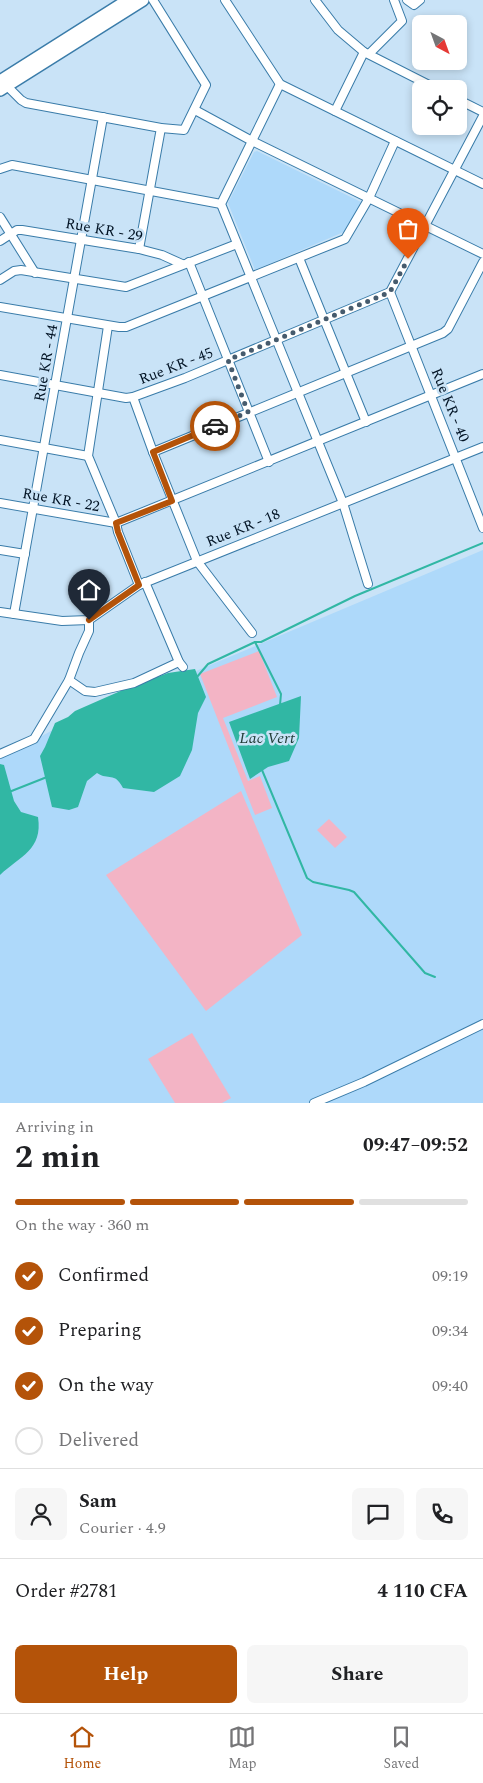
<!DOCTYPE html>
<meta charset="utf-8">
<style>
:root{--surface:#fff;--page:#f6f6f6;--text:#202124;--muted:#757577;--line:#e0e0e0;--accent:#b45309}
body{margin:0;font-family:Spectral,serif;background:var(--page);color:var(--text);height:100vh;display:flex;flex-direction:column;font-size:19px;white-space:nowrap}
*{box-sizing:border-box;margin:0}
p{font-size:16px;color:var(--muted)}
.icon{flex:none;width:28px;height:28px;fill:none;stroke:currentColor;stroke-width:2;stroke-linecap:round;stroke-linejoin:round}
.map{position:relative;height:1103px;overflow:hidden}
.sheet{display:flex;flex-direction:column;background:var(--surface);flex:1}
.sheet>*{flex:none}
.needle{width:32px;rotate:139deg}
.controls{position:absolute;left:412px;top:15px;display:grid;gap:10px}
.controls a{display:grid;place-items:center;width:55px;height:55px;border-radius:8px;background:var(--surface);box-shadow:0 2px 8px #0003;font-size:25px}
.pin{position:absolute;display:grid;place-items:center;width:42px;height:42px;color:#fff;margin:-51px -21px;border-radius:50% 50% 50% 0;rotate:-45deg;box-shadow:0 0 5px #0007}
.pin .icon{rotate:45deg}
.courier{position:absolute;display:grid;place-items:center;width:50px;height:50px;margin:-25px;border:4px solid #b45309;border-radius:50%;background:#fff;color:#222;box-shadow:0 1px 6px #0007}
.head em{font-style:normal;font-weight:700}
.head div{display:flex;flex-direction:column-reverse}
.head{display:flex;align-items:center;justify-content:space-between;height:85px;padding:0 15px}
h1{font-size:32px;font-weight:700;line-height:38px}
.bar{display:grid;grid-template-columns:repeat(4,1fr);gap:8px 5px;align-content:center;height:60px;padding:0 15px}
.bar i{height:6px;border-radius:4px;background:var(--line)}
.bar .current{background:var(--accent)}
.bar p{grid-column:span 4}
.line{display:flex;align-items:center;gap:12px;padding:0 15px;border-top:1px solid var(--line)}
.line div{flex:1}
.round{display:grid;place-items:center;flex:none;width:52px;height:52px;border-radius:8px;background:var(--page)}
ol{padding:0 15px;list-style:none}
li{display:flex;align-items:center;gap:15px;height:55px}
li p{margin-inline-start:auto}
li .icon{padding:5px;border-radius:50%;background:var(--accent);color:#fff;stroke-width:4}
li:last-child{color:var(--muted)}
li i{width:28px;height:28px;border:2px solid var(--line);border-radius:50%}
.button{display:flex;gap:10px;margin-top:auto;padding:10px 15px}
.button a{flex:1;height:58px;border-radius:8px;background:var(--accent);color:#fff;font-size:20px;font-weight:700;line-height:58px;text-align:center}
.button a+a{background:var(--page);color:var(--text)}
.tab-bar{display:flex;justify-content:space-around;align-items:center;height:70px;border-top:1px solid var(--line);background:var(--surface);font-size:14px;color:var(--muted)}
.tab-bar a{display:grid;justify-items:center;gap:2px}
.tab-bar .current{color:var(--accent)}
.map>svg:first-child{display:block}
.built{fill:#aed9fa}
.green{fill:#f3b4c5}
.water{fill:#31b7a4}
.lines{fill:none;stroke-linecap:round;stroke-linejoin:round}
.stream{stroke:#31b7a4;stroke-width:2}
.minor-casing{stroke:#3a7ca9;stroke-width:10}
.highway-casing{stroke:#3a7ca9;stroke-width:14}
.minor{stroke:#fff;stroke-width:8}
.highway{stroke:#fff;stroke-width:11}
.done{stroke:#465b6d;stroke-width:5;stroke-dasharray:0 9}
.route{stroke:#b45309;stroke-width:6}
.labels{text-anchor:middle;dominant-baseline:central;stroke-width:5;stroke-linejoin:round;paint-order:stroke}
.street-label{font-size:15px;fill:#001223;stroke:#c9e3f7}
.water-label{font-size:16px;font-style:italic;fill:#223d38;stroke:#c9e3f7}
</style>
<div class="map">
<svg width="483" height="1103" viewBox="0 0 483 1103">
<rect width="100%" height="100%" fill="#c9e3f7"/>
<g class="built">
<path d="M 257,151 L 361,202 L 346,231 L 255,270 L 228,203 L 254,152 Z"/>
<path d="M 483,550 L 483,1103 L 0,1103 L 0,757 L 24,746 L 67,722 L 196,671 Z"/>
</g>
<g class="green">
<path d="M 259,651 L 277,697 L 223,718 L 248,781 L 260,776 L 272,808 L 255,815 L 200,674 Z"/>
<path d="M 241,791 L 302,935 L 206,1011 L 106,875 Z"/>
<path d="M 329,819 L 347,837 L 335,848 L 317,830 Z"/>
<path d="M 192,1033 L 231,1098 L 222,1103 L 175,1103 L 148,1059 Z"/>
</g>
<g class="water">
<path d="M 195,669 L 206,697 L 198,713 L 192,750 L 180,776 L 154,792 L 123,788 C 114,771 109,781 97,773 L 87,781 L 78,807 L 69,810 L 52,807 L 40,756 L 45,747 L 55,723 L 68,717 L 75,711 L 125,689 L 168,673 Z"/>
<path d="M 301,696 L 299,738 L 289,761 L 268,767 L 250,779 L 229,722 Z"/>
<path d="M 0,764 L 4,765 L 14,801 L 21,812 L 38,817 C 43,850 20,856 0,875 Z"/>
</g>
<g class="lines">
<g class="stream">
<path d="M 255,642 L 281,694 L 280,705"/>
<path d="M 197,677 L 208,664 L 255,642 L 261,642 L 355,596 L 483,543"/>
<path d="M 262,770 L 307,878 L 313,882 L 349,890 L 354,892 L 425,973 L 435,977"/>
<path d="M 9,792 L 47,777"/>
</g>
<defs>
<g id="minor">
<path d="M 225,0 L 280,84 L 483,184"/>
<path d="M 315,0 L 338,30 L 364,52 L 437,89"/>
<path d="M 407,0 L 414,5 L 420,0"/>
<path d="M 369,54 L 402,21 L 394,0"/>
<path d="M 280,84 L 221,204 L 343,503 L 368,584"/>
<path d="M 7,86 L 21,100 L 26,103 L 161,128 L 184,130 L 206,85 L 153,0"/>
<path d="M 459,100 L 483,112"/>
<path d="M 195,110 L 252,141 L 483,254"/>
<path d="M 335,111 L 364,52"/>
<path d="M 0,169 L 12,165 L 221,204"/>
<path d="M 0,217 L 35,273"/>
<path d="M 0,241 L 17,230 L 22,230 L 139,249 L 162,255 L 182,264"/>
<path d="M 139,249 L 161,128"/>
<path d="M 299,258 L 366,422"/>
<path d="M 189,262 L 269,462"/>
<path d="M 0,280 L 14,271 L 21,270 L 126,287 L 237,244"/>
<path d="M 390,292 L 483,528"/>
<path d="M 0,307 L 119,327 L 126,327 L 345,239 L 369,198 L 395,141"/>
<path d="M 108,326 L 88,456 L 116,523 L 118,532 L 139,585"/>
<path d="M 0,375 L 126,398 L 133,397 L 185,378 L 390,292 L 483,116"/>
<path d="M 133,397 L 153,452 L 197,561 L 252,633"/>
<path d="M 0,440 L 88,456"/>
<path d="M 153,452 L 443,333 L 448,329 L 483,262"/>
<path d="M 0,503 L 116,523 L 483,374"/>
<path d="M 0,550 L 25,554"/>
<path d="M 145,582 L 179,662 L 183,667"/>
<path d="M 0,612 L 62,621 L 89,620 L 139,585 L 483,447"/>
<path d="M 14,614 L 103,117"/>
<path d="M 69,680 L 85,691 L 95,692 L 134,683 L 179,662"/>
<path d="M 0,754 L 34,739 L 69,680 L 79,653 L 89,631 L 89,620"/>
<path d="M 314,1103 L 364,1082 L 483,1024"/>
</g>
<g id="highway">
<path d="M 0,81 L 128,0"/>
<path d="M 0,90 L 143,0"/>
</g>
</defs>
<use href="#minor" class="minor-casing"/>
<use href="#highway" class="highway-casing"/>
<use href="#minor" class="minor"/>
<use href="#highway" class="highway"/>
</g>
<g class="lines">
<path class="done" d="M 215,426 L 248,412 L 228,360 L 390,292 L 408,259"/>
<path class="route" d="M 89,620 L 139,585 L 118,532 L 116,523 L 172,501 L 153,452 L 215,426"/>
</g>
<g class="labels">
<g class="street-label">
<text transform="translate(104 230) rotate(10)">Rue KR - 29</text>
<text transform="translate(46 363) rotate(-80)">Rue KR - 44</text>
<text transform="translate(176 366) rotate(-21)">Rue KR - 45</text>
<text transform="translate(450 405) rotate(68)">Rue KR - 40</text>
<text transform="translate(61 500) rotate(10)">Rue KR - 22</text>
<text transform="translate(243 528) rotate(-22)">Rue KR - 18</text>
</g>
<g class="water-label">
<text x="267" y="738">Lac Vert</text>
</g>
</g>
</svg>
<div class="controls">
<a><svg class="needle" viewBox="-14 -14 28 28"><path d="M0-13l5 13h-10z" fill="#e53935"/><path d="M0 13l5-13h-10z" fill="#757577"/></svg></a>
<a><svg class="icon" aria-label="locate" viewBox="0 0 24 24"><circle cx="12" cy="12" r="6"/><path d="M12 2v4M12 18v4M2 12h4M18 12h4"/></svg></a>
</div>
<div class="pin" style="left:408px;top:259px;background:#ea580c"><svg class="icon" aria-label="bag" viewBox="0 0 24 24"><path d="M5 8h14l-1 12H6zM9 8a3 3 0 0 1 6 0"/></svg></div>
<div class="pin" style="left:89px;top:620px;background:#1f2937"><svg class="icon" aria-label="home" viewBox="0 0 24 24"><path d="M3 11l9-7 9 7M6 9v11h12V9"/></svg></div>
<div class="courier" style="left:215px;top:426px"><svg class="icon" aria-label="car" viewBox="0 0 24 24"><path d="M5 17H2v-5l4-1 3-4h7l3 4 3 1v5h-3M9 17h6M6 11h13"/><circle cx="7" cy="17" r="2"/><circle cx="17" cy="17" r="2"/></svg></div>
</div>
<section class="sheet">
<div class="head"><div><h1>2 min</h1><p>Arriving in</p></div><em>09:47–09:52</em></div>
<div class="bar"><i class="current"></i><i class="current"></i><i class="current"></i><i></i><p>On the way · 360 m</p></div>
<ol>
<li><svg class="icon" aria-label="check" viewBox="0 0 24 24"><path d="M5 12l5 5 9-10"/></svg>Confirmed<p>09:19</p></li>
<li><svg class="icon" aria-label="check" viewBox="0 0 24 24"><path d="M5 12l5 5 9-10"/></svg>Preparing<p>09:34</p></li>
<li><svg class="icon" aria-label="check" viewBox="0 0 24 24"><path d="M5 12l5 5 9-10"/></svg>On the way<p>09:40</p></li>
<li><i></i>Delivered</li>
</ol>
<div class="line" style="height:90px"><a class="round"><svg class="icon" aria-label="person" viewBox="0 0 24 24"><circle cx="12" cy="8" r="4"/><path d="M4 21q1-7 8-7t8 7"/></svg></a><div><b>Sam</b><p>Courier · 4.9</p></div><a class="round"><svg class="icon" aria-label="chat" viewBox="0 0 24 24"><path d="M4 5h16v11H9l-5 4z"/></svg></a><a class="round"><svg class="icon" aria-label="phone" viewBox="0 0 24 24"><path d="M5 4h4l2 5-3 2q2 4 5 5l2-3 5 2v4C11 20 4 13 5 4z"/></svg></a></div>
<div class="line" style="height:65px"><div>Order #2781</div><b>4 110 CFA</b></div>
<div class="button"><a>Help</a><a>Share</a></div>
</section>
<nav class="tab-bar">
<a class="current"><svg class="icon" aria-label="home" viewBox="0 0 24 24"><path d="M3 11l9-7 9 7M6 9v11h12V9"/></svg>Home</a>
<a><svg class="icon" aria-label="map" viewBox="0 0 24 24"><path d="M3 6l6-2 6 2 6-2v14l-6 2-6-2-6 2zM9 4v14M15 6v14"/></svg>Map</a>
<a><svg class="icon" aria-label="saved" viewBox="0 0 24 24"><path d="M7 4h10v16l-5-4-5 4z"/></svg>Saved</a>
</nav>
